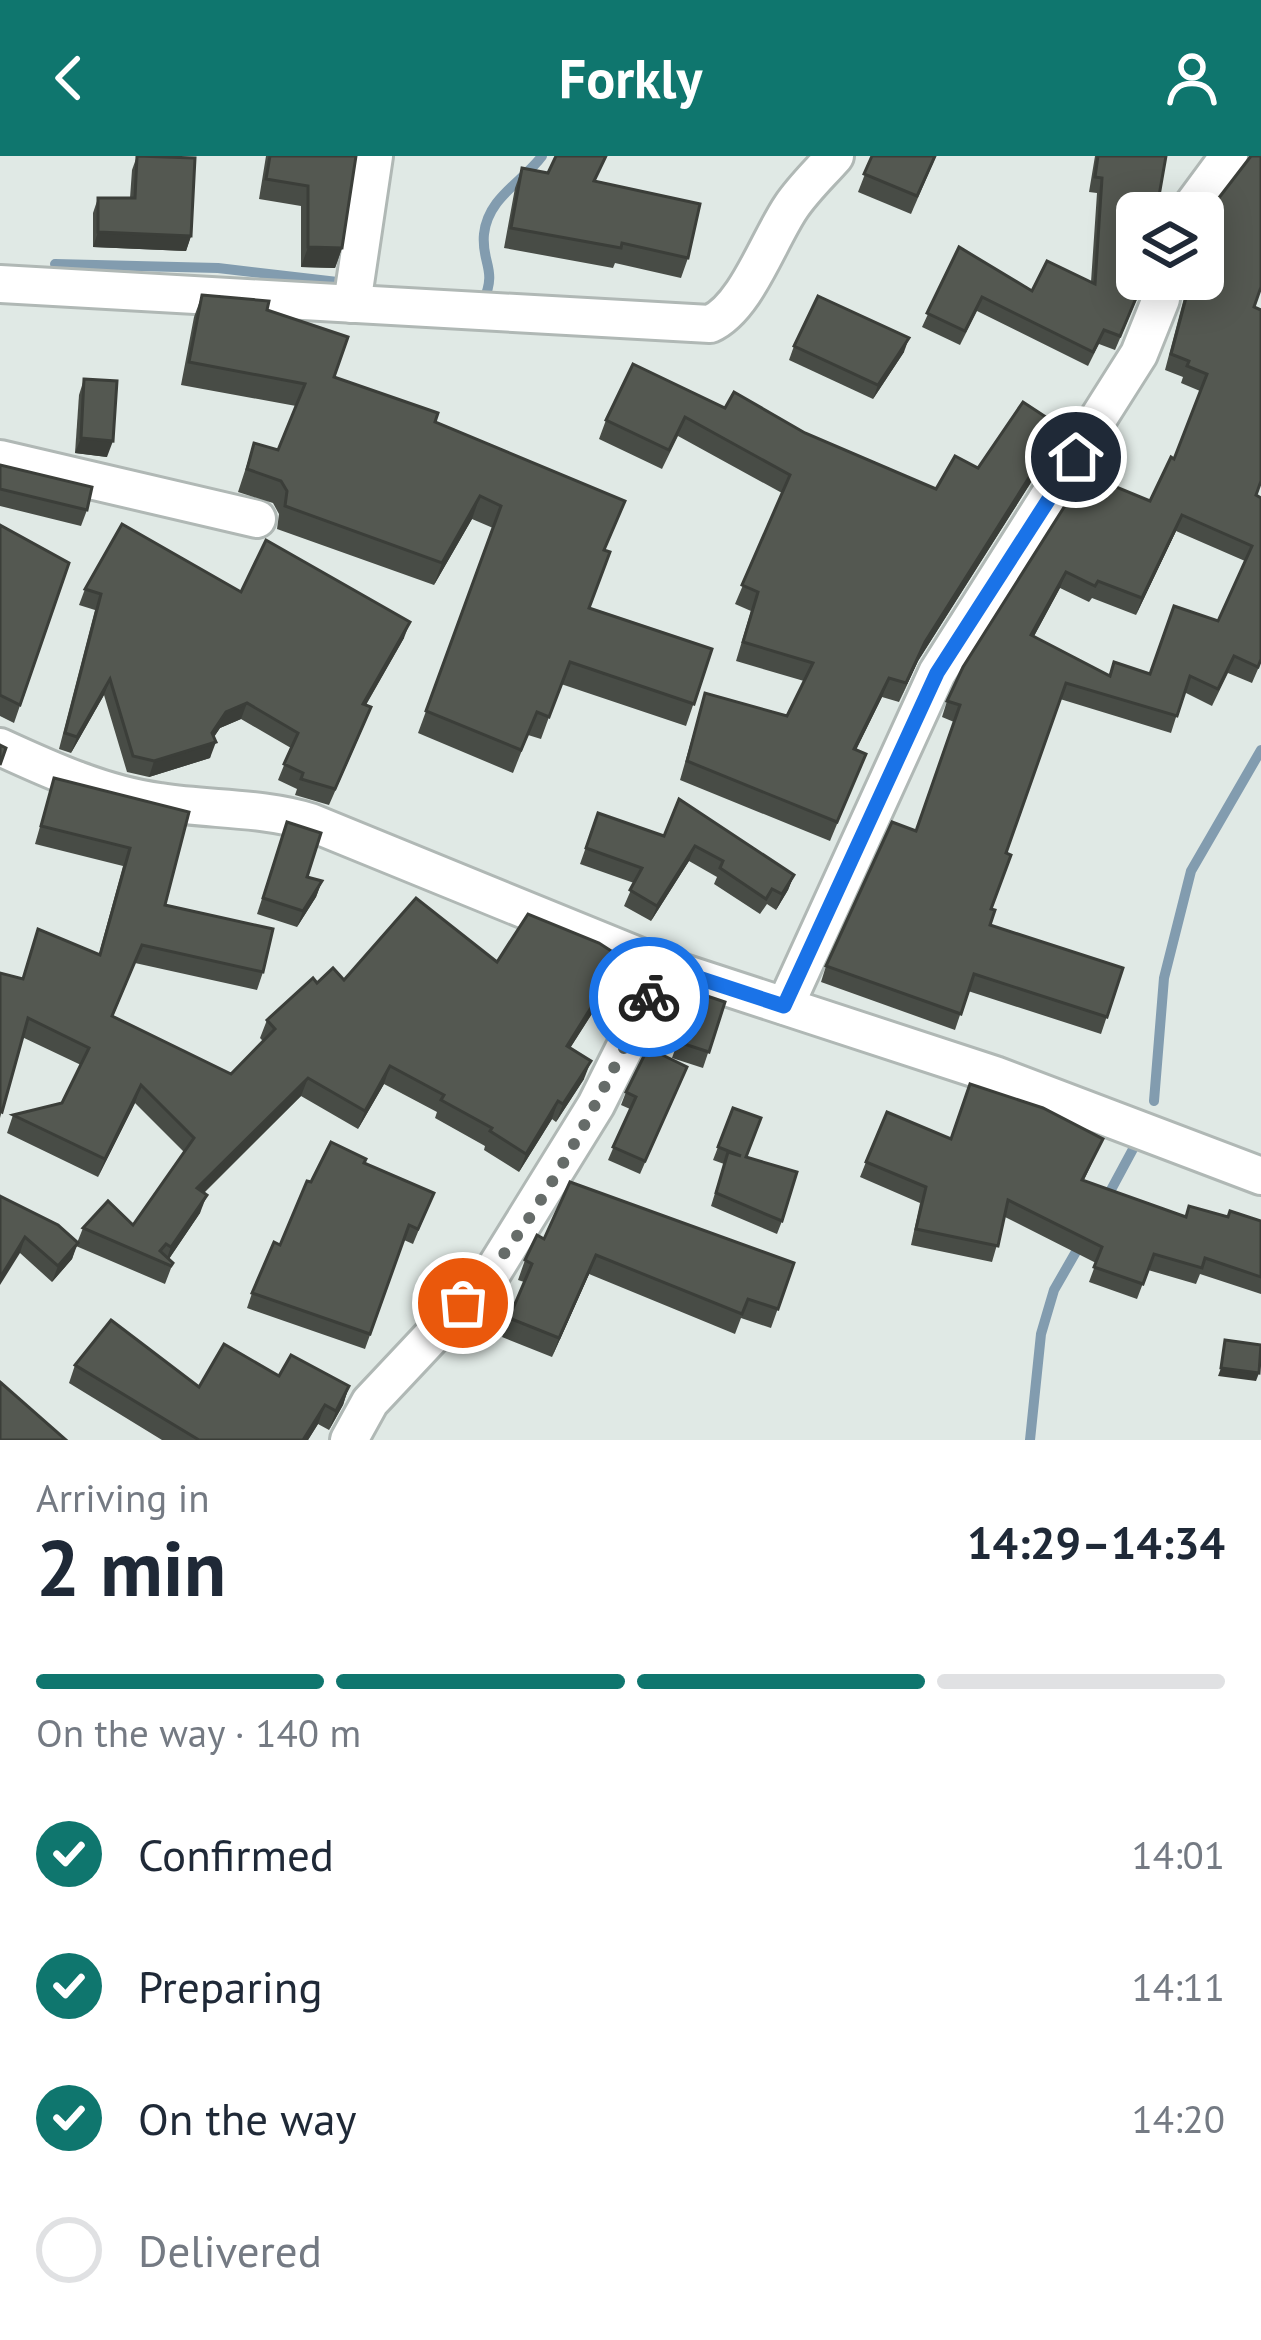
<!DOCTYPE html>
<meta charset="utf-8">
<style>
:root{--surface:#fff;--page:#f6f6f7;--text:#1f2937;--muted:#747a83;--line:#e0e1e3;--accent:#0f766e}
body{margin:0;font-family:"PT Sans",sans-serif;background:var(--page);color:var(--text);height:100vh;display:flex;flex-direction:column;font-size:45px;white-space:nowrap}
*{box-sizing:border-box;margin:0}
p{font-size:39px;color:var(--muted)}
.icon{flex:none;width:66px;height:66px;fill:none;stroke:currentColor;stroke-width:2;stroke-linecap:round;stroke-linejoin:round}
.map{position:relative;height:1284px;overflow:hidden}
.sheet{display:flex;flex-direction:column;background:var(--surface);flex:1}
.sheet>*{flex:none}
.tools{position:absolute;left:1116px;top:36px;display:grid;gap:24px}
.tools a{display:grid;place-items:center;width:108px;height:108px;border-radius:18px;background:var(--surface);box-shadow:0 6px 30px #0003;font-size:60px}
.pin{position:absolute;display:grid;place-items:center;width:102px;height:102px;color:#fff;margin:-51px;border:6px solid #fff;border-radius:50%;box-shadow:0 3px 12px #0007}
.courier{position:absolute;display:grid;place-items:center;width:120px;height:120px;margin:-60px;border:9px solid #1a73e8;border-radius:50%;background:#fff;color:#222;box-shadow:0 3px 15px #0007}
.overview em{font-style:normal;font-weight:600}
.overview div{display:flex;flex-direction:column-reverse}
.overview{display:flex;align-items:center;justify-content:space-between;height:204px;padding:0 36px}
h1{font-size:78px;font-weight:600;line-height:90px}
.bar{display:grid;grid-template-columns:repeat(4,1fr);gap:18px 12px;align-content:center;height:144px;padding:0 36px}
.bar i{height:15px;border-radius:9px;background:var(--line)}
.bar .current{background:var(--accent)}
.bar p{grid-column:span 4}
ol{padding:0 36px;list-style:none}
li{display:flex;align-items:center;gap:36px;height:132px}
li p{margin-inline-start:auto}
li .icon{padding:12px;border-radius:50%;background:var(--accent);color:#fff;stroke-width:4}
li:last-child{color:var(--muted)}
li i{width:66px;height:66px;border:6px solid var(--line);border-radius:50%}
header{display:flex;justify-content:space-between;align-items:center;height:156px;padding:0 36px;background:var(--accent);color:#fff;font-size:54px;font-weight:600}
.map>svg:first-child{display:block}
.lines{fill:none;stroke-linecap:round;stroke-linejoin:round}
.stream{stroke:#829caf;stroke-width:10}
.minor-casing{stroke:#b0b8b5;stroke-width:42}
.minor{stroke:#fff;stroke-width:36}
.wall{fill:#484c46;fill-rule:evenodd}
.shaded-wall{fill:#3b3e39}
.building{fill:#545851;stroke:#3b3e39;stroke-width:3;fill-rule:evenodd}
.done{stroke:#666c69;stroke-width:12;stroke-dasharray:0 21.6}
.route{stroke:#1a73e8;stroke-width:15}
</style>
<header><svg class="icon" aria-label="back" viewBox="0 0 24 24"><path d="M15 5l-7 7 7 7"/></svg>Forkly<svg class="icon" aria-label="person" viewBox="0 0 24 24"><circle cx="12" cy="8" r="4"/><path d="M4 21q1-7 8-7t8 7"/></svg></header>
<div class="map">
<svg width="1261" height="1284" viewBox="0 0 1261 1284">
<rect width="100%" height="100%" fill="#e0e9e5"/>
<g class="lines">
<g class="stream">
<path d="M 55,108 L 218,112 L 346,127"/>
<path d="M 479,145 L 483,146 C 498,113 481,107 484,78 C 488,41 523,26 542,0"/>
<path d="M 1154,945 L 1164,822 L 1191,715 L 1261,594"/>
<path d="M 1105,1045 L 1133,993"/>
<path d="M 1030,1284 L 1041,1178 L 1054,1134 L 1081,1087"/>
</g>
<defs>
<g id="minor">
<path d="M 1187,57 L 1229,0"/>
<path d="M 0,128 L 710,168 C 746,152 768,85 791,51 C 803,33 820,17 835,0"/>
<path d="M 352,148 L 374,0"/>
<path d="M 0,303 L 257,363"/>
<path d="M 0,591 C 50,614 105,639 160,646 C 210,654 261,651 310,666 L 665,811 L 995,919 L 1261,1020"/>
<path d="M 785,850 L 937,517 L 1139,198 L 1161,143 L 1163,123"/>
<path d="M 349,1284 L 370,1246 L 494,1114 L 596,949 L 665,811"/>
</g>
</defs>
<use href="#minor" class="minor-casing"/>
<use href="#minor" class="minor"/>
</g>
<g class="wall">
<path d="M 137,0 L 191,80 L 186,95 L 93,91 L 93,57 L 98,42 L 130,42 L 132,14 Z"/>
<path d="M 266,0 L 356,0 L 342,92 L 335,112 L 301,111 L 301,50 L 259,43 Z"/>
<path d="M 872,0 L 936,0 L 911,58 L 858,36 Z"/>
<path d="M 1095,0 L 1166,0 L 1139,138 L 1115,194 L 1099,188 L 1088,210 L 977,155 L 960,189 L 922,171 L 959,91 L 1032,135 L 1091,126 L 1097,37 L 1089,36 Z"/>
<path d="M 522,12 L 596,26 L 688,102 L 681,122 L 615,107 L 613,112 L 504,92 L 515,32 Z"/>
<path d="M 1208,56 L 1254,151 L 1256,339 L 1261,506 L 1252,527 L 1228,517 L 1212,550 L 1184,536 L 1171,577 L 1060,543 L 1006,697 L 991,753 L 990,769 L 1123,812 L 1101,878 L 968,835 L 955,874 L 821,826 L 826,810 L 916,674 L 954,566 L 942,561 L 947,545 L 1085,318 L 1150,345 L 1174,303 L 1200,235 L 1181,227 L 1183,221 L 1165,214 L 1189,123 L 1203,123 L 1203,71 ZM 1176,375 L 1245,405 L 1218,465 L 1150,518 L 1109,520 L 1034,480 L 1060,432 L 1089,446 L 1092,442 L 1136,459 Z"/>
<path d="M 202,139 L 267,154 L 334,221 L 435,266 L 605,394 L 589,452 L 712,493 L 686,570 L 561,528 L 541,583 L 528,579 L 513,617 L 418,577 L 493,372 L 472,363 L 434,429 L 277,373 L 279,358 L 273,347 L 238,336 L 254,287 L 278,294 L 296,250 L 181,229 L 194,161 Z"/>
<path d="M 794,190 L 904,196 L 873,243 L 789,204 Z"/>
<path d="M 84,223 L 107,301 L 75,297 L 79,239 Z"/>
<path d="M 725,252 L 805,277 L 936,333 L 1061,271 L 1054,290 L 918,505 L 899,546 L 882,541 L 856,594 L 866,598 L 830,685 L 680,624 L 705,537 L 787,560 L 804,525 L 736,505 L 751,455 L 735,448 L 782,337 L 678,280 L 662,313 L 599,283 L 606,264 Z"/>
<path d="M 0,309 L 87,354 L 81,370 L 0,350 Z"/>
<path d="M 0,369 L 69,407 L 14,567 L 0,560 Z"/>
<path d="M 85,433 L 241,436 L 404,482 L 366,549 L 365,567 L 329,649 L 295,639 L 297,633 L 278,624 L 291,592 L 241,563 L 220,572 L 214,581 L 210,602 L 149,621 L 127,616 L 104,539 L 71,597 L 59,593 L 95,454 L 79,449 Z"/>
<path d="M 54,622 L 189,656 L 165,749 L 263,816 L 257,834 L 135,807 L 113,860 L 231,918 L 263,885 L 260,882 L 267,864 L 317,827 L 497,806 L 622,802 L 616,820 L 570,892 L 584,923 L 556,966 L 552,963 L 519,1016 L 484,994 L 485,990 L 435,962 L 437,956 L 384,928 L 358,973 L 301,940 L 204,1037 L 200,1057 L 169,1103 L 173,1107 L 165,1128 L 76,1090 L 72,1103 L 52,1126 L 20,1097 L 0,1040 L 77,1087 L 83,1072 L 133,1069 L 184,996 L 135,947 L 98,1021 L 7,977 L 13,959 L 62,947 L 81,909 L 22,881 L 0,962 L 0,817 L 22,823 L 99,798 L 123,710 L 35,688 Z"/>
<path d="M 598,657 L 664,680 L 794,719 L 788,734 L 776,754 L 767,748 L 760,758 L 714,728 L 717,721 L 689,705 L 651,765 L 624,750 L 634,727 L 580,708 Z"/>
<path d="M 287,666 L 307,721 L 322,725 L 316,741 L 297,771 L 257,758 Z"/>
<path d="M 695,836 L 725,846 L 703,912 L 672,902 Z"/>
<path d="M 687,911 L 640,1018 L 608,1004 L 630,953 L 621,949 L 626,936 Z"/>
<path d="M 733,952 L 746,1001 L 782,1065 L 777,1078 L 711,1050 L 724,1008 L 713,1004 Z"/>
<path d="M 951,983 L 1103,983 L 1084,1024 L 1185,1060 L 1228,1061 L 1261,1065 L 1261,1138 L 1200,1118 L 1196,1128 L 1148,1114 L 1137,1143 L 1089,1126 L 1096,1107 L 1005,1061 L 992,1106 L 911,1089 L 920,1047 L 860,1021 L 866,1006 Z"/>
<path d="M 364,1007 L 434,1037 L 413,1088 L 404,1084 L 365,1193 L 247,1152 L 252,1137 L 280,1089 Z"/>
<path d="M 544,1083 L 794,1107 L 771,1172 L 741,1162 L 735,1178 L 589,1118 L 552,1201 L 502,1181 L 524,1126 L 518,1124 L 525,1104 Z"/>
<path d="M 75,1209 L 199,1231 L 279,1220 L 349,1230 L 343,1249 L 329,1274 L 318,1268 L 308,1284 L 162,1284 L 69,1227 Z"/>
</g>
<g class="shaded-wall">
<path d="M 98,76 L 191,80 L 186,95 L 93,91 Z"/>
<path d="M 308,91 L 342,92 L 335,112 L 301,111 Z"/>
<path d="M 909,182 L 904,196 L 873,243 L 878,229 Z"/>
<path d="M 1061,271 L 1054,290 L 918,505 L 899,546 L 925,486 Z"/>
<path d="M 81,282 L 113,285 L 107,301 L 75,297 Z"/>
<path d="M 480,340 L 472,363 L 434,429 L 442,407 Z"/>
<path d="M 1182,359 L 1176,375 L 1136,459 L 1142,442 Z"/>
<path d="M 1066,416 L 1060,432 L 1026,495 L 1031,479 Z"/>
<path d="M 410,466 L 404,482 L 357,564 L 363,548 Z"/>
<path d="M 889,522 L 882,541 L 847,612 L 854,593 Z"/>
<path d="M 110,523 L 104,539 L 71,597 L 77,581 Z"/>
<path d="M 247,547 L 241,563 L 220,572 L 209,588 L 216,586 L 210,602 L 149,621 L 154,605 L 212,577 L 226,556 Z"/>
<path d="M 695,690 L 689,705 L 651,765 L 657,750 Z"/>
<path d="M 794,719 L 788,734 L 776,754 L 782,738 Z"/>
<path d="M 322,725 L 316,741 L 297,771 L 303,755 Z"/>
<path d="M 622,802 L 616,820 L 560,908 L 567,890 Z"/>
<path d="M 591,905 L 584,923 L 556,966 L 563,948 Z"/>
<path d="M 390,910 L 384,928 L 358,973 L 365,955 Z"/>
<path d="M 308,922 L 301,940 L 190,1050 L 197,1032 Z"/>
<path d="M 141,929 L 135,947 L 98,1021 L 105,1003 Z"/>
<path d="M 558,945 L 552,963 L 519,1016 L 526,998 Z"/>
<path d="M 207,1039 L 200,1057 L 164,1110 L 171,1091 Z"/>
<path d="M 25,1081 L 20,1097 L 0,1129 L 0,1122 Z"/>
<path d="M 78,1087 L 72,1103 L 52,1126 L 58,1110 Z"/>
<path d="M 596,1099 L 589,1118 L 552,1201 L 559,1182 Z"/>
<path d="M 1221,1212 L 1259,1217 L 1256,1225 L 1218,1220 Z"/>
<path d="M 349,1230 L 343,1249 L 329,1274 L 336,1255 Z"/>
<path d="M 325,1249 L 318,1268 L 308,1284 L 303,1284 Z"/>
</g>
<g class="building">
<path d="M 137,0 L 195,2 L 191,80 L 98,76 L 98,42 L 135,42 Z"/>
<path d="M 270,0 L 356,0 L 342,92 L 308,91 L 308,30 L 266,23 Z"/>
<path d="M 556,0 L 606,0 L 594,25 L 700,48 L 688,102 L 622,87 L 621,92 L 511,72 L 522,12 L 548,17 Z"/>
<path d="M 872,0 L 935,0 L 917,40 L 864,18 Z"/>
<path d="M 1098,0 L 1166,0 L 1156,57 L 1137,57 L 1137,123 L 1144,123 L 1120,180 L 1104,174 L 1093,196 L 982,141 L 965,175 L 927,157 L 959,91 L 1032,135 L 1047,105 L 1095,128 L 1102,22 L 1095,21 Z"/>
<path d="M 1251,0 L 1261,0 L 1261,131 L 1254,151 L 1261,154 L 1261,325 L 1256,339 L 1261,342 L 1261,503 L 1258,511 L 1234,500 L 1218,533 L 1190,520 L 1177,560 L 1066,527 L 1006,697 L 1011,699 L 991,753 L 995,754 L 990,769 L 1123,812 L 1107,861 L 974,818 L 961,858 L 826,810 L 892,666 L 916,675 L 960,549 L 947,545 L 963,511 L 1085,318 L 1150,345 L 1171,301 L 1174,303 L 1207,218 L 1187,210 L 1189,205 L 1171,198 L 1191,123 L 1203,123 L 1203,77 L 1208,56 ZM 1182,359 L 1252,390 L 1218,465 L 1174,450 L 1150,518 L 1114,506 L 1110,520 L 1031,479 L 1066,416 L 1095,430 L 1098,425 L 1142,442 Z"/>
<path d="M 202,139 L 269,145 L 267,154 L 348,181 L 334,221 L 438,257 L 435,266 L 625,345 L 604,394 L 610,396 L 589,452 L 712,493 L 694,548 L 570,506 L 549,561 L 537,556 L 521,594 L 426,555 L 501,350 L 480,340 L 442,407 L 285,350 L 287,335 L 281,325 L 247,313 L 254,287 L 278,294 L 305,228 L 189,206 Z"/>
<path d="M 818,140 L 909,182 L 878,229 L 794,190 Z"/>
<path d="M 633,208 L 725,252 L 734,236 L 805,277 L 936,333 L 955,300 L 978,312 L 1023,246 L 1061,271 L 925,486 L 906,527 L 889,522 L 854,593 L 866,598 L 837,666 L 687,605 L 705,537 L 787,560 L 813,507 L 743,486 L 758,436 L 742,429 L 790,319 L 685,261 L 669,294 L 606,264 Z"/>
<path d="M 84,223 L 117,225 L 113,285 L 81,282 Z"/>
<path d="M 0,309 L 92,331 L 87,354 L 0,333 Z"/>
<path d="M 122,368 L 241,436 L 266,384 L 410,466 L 363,548 L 371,551 L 335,633 L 301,623 L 303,617 L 284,608 L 298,577 L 247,547 L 226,556 L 212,577 L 216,586 L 154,605 L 133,600 L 110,523 L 77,581 L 65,577 L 101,438 L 85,433 Z"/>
<path d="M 0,369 L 69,407 L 20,549 L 0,539 Z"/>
<path d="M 0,589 L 6,592 L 0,609 Z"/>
<path d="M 54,622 L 189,656 L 165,749 L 273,773 L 263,816 L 142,789 L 112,860 L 231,918 L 275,873 L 267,864 L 313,822 L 317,827 L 333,812 L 344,824 L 416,742 L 497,806 L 528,758 L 599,787 L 622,802 L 567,890 L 591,905 L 563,948 L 558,945 L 526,998 L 490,975 L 492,972 L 441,944 L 444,939 L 390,910 L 365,955 L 308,922 L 197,1032 L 207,1039 L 171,1091 L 166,1088 L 160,1095 L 173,1107 L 171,1110 L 83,1072 L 108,1045 L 133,1069 L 194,982 L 141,929 L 105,1003 L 13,959 L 62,947 L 89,892 L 28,862 L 2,956 L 0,955 L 0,817 L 23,823 L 38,773 L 100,799 L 130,692 L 41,670 Z"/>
<path d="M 679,643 L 794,719 L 782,738 L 772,733 L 766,743 L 720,712 L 723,705 L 695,690 L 657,750 L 630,734 L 642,712 L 586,692 L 598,657 L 664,680 Z"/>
<path d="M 287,666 L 321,677 L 307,721 L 322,725 L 303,755 L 263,742 Z"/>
<path d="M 695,836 L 725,846 L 709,896 L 678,886 Z"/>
<path d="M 648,892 L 687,911 L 645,1005 L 613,991 L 636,941 L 626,936 Z"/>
<path d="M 970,928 L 1043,952 L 1103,983 L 1082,1024 L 1186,1061 L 1189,1050 L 1228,1061 L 1230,1055 L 1261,1065 L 1261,1121 L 1205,1102 L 1202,1112 L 1154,1098 L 1143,1128 L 1094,1111 L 1102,1091 L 1008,1044 L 998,1090 L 916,1073 L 926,1031 L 866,1006 L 887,956 L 951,983 Z"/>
<path d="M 733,952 L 761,962 L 746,1001 L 797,1016 L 782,1065 L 716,1037 L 728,996 L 741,1000 L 718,991 Z"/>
<path d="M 331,986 L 366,1003 L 364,1007 L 434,1037 L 418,1073 L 409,1069 L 370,1178 L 252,1137 L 274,1086 L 280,1089 L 307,1025 L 311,1026 Z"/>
<path d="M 570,1026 L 794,1107 L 778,1153 L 748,1143 L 742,1158 L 596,1099 L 559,1182 L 509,1162 L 532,1108 L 525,1104 L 537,1079 L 544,1083 Z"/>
<path d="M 0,1040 L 58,1069 L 78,1087 L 58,1110 L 25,1081 L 0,1122 Z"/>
<path d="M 111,1164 L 199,1231 L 224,1188 L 279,1220 L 291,1199 L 349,1230 L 336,1255 L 325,1249 L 303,1284 L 199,1284 L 75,1209 Z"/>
<path d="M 1225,1184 L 1261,1189 L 1259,1217 L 1221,1212 Z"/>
<path d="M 0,1226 L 66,1284 L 0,1284 Z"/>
</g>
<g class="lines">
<path class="done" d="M 463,1147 C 541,1064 599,943 649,841"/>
<path class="route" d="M 649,841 L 665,811 L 784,850 L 937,517 L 1076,301"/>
</g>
</svg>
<div class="tools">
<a><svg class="icon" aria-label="layers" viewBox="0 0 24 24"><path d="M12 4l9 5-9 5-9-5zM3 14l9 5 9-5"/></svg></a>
</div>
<div class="pin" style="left:463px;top:1147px;background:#ea580c"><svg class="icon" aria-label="bag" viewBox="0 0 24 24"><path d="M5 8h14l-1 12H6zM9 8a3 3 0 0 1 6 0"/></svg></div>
<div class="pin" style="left:1076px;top:301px;background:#1f2937"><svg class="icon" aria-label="home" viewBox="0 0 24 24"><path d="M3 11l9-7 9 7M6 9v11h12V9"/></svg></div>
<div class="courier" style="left:649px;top:841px"><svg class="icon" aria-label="bike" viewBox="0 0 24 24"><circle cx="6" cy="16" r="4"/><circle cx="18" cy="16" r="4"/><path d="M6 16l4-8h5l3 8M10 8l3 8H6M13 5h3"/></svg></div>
</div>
<section class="sheet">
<div class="overview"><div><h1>2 min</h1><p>Arriving in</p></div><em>14:29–14:34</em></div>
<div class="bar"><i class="current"></i><i class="current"></i><i class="current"></i><i></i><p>On the way · 140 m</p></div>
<ol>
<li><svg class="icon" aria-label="check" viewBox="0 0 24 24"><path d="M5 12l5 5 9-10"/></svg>Confirmed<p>14:01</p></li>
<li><svg class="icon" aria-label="check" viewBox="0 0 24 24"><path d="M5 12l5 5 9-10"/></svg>Preparing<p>14:11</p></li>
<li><svg class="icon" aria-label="check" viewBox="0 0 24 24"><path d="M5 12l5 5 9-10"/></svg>On the way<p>14:20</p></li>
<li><i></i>Delivered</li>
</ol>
</section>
